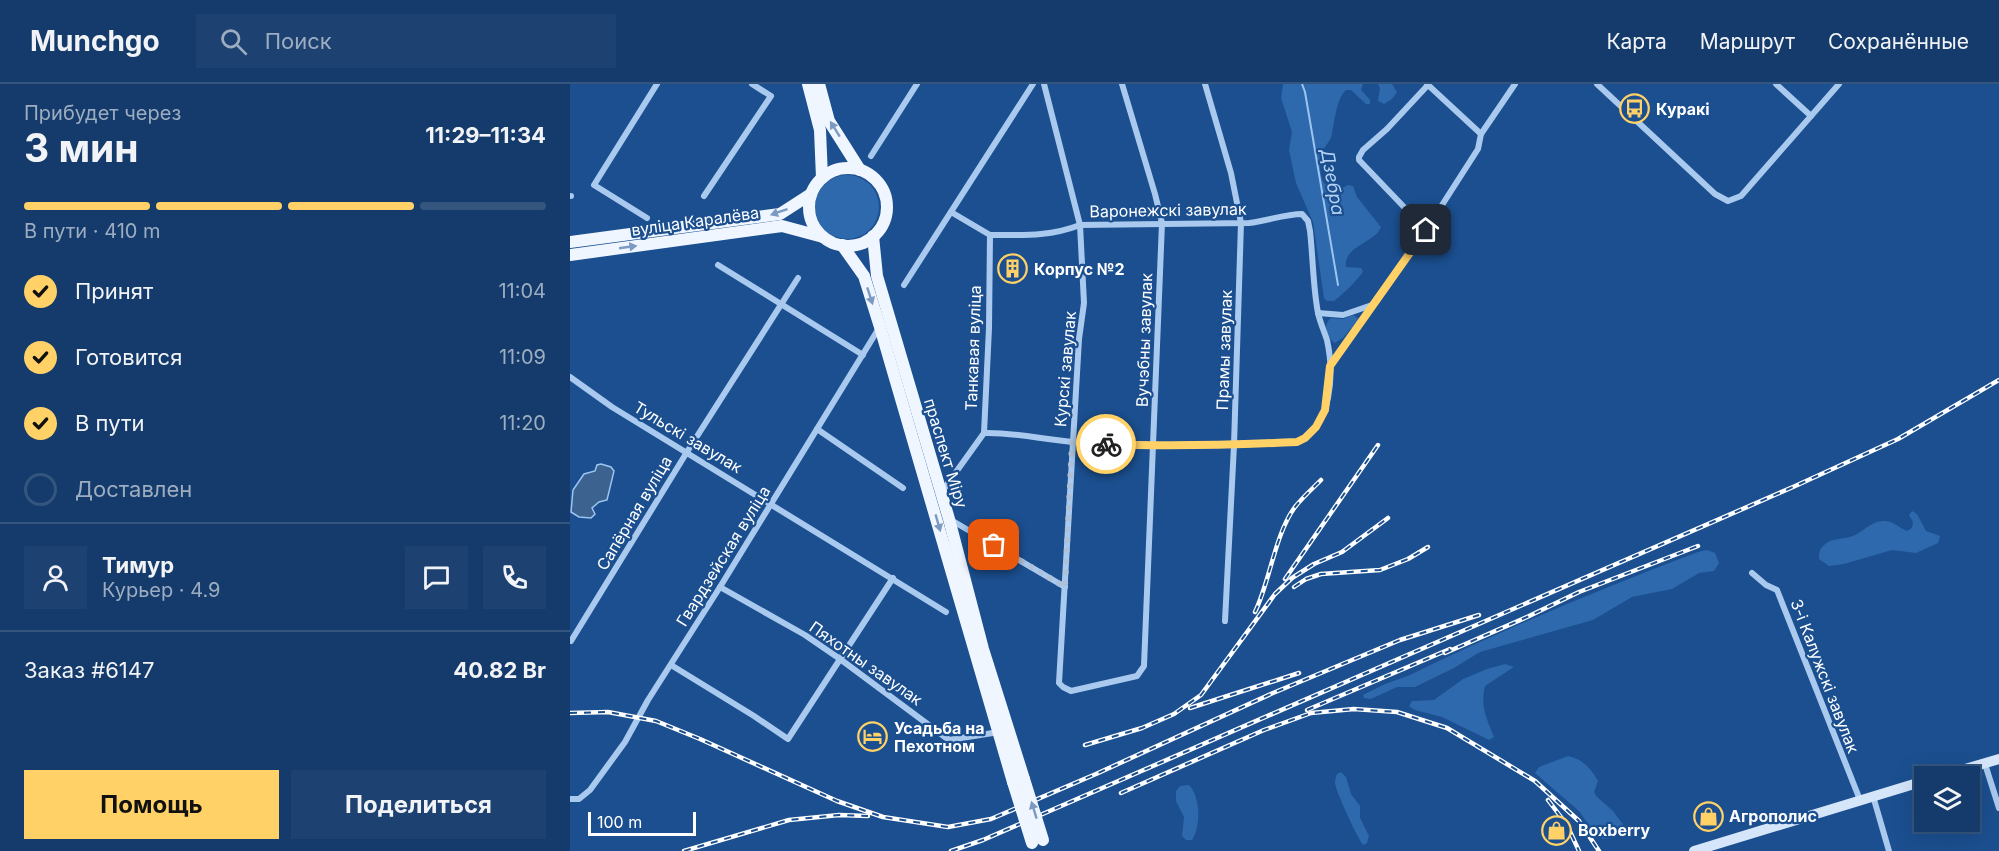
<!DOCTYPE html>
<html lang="ru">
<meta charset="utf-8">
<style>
:root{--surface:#143b6b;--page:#1d4271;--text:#f1f3f6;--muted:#9dadc1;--line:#33557e;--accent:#ffd166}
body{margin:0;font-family:Inter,sans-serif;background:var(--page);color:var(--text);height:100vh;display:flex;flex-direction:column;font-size:22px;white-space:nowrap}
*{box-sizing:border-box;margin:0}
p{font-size:20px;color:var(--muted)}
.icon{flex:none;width:33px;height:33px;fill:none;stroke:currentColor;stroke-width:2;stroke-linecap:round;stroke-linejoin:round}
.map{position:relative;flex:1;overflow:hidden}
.panel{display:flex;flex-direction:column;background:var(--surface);width:570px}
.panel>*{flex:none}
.buttons{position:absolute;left:1344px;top:682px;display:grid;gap:12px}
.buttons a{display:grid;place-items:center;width:66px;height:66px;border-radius:0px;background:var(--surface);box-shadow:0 6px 24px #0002,0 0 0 2px var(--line);font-size:30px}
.scale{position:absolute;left:18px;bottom:15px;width:108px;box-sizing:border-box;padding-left:6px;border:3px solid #fff;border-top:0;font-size:16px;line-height:21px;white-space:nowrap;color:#fff;-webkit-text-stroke:4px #1b4f8f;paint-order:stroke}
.pin{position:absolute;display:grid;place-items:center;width:51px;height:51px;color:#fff;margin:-26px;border-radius:12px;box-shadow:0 3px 9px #0006}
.courier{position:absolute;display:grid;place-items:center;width:60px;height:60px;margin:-30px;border:4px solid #ffd166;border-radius:50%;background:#fff;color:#222;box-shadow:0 2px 8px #0007}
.head em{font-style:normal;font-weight:700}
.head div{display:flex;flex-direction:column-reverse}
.head{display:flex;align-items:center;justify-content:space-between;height:102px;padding:0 24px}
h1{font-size:39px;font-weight:700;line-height:45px}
.bar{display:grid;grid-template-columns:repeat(4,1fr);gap:9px 6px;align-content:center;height:72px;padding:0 24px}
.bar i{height:8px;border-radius:4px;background:var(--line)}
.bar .selected{background:var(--accent)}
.bar p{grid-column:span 4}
.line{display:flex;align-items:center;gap:15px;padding:0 24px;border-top:2px solid var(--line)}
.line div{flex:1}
.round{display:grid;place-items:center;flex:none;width:63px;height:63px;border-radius:0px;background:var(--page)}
ol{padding:0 24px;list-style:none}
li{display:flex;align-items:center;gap:18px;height:66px}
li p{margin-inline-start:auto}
li .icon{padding:6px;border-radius:50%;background:var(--accent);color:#111;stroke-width:4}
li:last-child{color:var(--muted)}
li i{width:33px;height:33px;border:3px solid var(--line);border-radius:50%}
.primary-button{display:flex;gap:12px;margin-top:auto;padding:12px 24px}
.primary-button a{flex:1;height:69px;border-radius:0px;background:var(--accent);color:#111;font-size:24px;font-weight:700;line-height:69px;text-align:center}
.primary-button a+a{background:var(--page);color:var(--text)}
header{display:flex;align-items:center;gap:36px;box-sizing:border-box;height:84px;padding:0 30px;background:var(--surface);border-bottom:2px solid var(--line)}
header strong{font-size:28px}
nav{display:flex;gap:33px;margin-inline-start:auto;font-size:21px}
.search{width:420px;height:54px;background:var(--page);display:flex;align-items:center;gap:15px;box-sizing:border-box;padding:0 21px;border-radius:0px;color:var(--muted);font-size:22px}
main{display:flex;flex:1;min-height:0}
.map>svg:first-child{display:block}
.green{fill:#2e69ad}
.water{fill:#3c6290;stroke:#9cc4f0;stroke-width:1.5}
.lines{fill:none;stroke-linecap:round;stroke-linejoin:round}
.stream{stroke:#9cc4f0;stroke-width:2}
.street{stroke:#a9c9ee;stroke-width:6}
.secondary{stroke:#d6e6fa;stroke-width:10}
.primary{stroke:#f0f6ff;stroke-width:12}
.rail-casing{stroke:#fff;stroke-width:4.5}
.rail{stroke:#1b4f8f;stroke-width:2;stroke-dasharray:7;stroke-linecap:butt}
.primary-bridge{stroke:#f0f6ff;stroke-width:12}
.oneway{fill:#7b9ac1}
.done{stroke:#afc1d8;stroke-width:6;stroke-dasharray:0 10.8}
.route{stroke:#ffd166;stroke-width:8}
.labels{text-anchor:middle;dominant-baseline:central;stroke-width:4.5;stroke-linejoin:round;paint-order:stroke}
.poi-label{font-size:16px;font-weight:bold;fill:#fff;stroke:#1b4f8f;text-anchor:start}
.street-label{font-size:16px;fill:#fff;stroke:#1b4f8f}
.water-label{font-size:18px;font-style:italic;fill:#b5d3f5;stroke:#1b4f8f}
</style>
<header>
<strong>Munchgo</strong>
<div class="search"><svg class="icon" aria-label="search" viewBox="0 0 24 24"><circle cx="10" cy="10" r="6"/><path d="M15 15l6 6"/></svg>Поиск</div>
<nav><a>Карта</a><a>Маршрут</a><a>Сохранённые</a></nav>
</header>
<main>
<section class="panel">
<div class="head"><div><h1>3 мин</h1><p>Прибудет через</p></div><em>11:29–11:34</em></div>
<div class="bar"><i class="selected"></i><i class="selected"></i><i class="selected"></i><i></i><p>В пути · 410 m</p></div>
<ol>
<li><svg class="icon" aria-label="check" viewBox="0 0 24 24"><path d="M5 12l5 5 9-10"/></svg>Принят<p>11:04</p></li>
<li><svg class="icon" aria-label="check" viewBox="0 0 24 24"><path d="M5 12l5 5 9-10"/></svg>Готовится<p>11:09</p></li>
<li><svg class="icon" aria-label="check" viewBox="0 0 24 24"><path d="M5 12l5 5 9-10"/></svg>В пути<p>11:20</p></li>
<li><i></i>Доставлен</li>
</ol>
<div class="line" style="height:108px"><a class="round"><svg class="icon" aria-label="person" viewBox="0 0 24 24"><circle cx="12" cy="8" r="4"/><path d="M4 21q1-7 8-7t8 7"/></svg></a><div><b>Тимур</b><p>Курьер · 4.9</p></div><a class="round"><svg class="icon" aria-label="chat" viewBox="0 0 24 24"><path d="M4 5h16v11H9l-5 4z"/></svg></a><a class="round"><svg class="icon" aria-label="phone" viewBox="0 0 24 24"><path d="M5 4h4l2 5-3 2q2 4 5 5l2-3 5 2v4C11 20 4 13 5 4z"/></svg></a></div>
<div class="line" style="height:78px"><div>Заказ #6147</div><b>40.82 Br</b></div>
<div class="primary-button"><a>Помощь</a><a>Поделиться</a></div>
</section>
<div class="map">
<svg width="1429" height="767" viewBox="0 0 1429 767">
<rect width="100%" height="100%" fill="#1b4f8f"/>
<g class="green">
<path d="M 713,0 L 793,0 L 791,6 L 800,16 L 800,20 L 796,20 L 781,6 L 776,6 C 767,14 764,38 762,50 C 761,56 755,62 753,67 C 749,75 749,93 755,100 C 758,103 764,104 768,106 L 778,101 L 783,102 L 787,113 L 811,143 C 805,159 773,162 776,183 L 791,184 L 793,187 C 791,193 771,212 764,217 L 757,217 L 754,214 L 743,138 L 726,99 L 723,85 L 719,66 L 722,48 L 711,14 Z"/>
<path d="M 808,0 L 822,0 L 827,8 L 822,15 L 814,20 L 808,17 L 810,4 Z"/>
<circle cx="277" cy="123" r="32"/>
<path d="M 783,231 L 788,234 L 787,237 L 773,254 L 765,259 L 762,257 C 756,249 753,240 761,234 L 773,235 Z"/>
<path d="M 1342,427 L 1347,430 L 1356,447 L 1370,452 L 1368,459 L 1346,469 L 1322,466 L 1274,480 L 1259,482 L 1249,475 C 1249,470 1249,466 1253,462 C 1261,453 1273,456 1283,452 C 1293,448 1300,438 1312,437 C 1323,436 1328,443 1337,447 L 1342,444 L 1343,438 L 1339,431 Z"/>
<path d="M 1137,466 L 1145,469 L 1149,479 L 1144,487 L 1129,489 L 1102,505 L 1062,513 L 1023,536 L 910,568 L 884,584 L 845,603 L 827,603 L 801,615 L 794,614 L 793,611 C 801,607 810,602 818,599 C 825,596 833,594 840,591 C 934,545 1030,505 1128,468 Z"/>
<path d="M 935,580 L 944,583 L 915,602 C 910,622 917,635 924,653 L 919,656 L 872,633 L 845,626 L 839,622 L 842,617 L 864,616 L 893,595 L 917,585 Z"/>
<path d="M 998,672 C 1012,675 1021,684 1028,697 L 1024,708 L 1026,712 L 1043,727 L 1055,743 L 1052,750 L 1042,754 L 1033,755 L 1025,750 L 1009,727 L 965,689 L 969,683 Z"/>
<path d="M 771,688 L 776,693 L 781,710 L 790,722 L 790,734 L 799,752 L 797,759 L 793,761 C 787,753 766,708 765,699 C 765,695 766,693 767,690 Z"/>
<path d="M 619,701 C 631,714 631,743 622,756 L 616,756 L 612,752 L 614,733 L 606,717 L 606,707 L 610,702 Z"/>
</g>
<path class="water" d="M 31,380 L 41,383 L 44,387 L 37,416 L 29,418 L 22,424 L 25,430 L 21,434 L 9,433 L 1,428 L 3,406 L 14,390 L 25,387 L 27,381 Z"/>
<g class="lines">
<path class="stream" d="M 732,0 L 735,8 L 768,201"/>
<g class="street">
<path d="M 474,0 L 510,141 L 514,219 L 509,255 L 489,599 L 493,603 L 501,607 L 567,592 L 574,582 L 592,139 L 585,110 L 552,0"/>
<path d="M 635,0 L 661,89 L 671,139 L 664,361 L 655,537"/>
<path d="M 857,0 L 911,50"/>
<path d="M 1027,0 L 1145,110 L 1158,117 L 1171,112 L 1269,0"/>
<path d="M 1206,0 L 1241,32"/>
<path d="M 301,72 L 347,0"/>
<path d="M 0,112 L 1,112"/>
<path d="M 134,112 L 201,12 L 182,0"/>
<path d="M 77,134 L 24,101 L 87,0"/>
<path d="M 856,146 L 789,76 L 789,73 L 793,66 L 817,45 L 858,1"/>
<path d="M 148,181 L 293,271"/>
<path d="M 334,201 L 463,0"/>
<path d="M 748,229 L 773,231 L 802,221"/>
<path d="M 760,282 L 856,146 L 908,65 L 911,50 L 945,0"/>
<path d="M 0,293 L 42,323 L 376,528"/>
<path d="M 247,345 L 333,404"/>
<path d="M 414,349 C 444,348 475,356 505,358 C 579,363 653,362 727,358 C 763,343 764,288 757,256 C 754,247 750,238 748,229 C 743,203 743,174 740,147 L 738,137 L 732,130 C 715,130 697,137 679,139 L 510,141 C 479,153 452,151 420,151"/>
<path d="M 371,409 L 414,349 L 419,244 L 420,151 L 381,128"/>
<path d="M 381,436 L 495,503"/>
<path d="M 1182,489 L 1196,501 L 1207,506 L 1290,716"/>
<path d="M 150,503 L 235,551 L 270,575 L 379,656 L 429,648"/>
<path d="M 1,557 L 117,368 L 228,194"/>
<path d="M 101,581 L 184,632 L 218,655 L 323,494"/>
<path d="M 1415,680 L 1429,724"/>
<path d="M 1303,712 L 1319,767"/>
<path d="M 0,715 L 9,715 L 20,706 L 55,658 L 78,616 L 150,503 L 309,244"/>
</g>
<g class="secondary">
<path d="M 1368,693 L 1429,675"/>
<path d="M 1124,767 L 1354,697"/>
</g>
<g class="primary">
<path d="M 238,0 L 250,46 L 252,94"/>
<path d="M 249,0 L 259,37 L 290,86"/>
<circle cx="278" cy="123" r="39"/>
<path d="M 303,152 L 307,192 L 379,435 L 413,565 L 454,695"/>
<path d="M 0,158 L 210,130 L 241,110"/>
<path d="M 272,161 L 294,192 L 310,243 L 443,698"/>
<path d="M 0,171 L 212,142 L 253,153"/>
</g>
<defs>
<g id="rail">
<path d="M 715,495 L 808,361"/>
<path d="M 724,503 L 736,495 L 751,490 L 810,486 L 838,475 L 858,463"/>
<path d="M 685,528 C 700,497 705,450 725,423 C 732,414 742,405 751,396"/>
<path d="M 875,569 L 957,533 L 1009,508 L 1128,462"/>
<path d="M 620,624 L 729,589"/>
<path d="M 737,626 L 880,565"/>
<path d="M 0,629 L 38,628 L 86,637 L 130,655 L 267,717 L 313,733 L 378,743 L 421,735 L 526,690 L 703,609 L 830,556 L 909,531"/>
<path d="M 515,661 L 572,644 L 604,630 L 631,611 L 705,510 L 722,494 L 744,480 L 772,468 L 818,434"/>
<path d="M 551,709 L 694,646 L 741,629 L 784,625 L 827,628 L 877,644 L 965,697 L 1009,737 L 1029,767"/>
<path d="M 978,716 L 997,741 L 1009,767"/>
<path d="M 114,767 L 219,736 L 269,731 L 298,732"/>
<path d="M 381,767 L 413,756 L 1223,403 L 1328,355 L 1429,296"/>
</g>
</defs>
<use href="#rail" class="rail-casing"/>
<use href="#rail" class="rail"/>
<g class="primary-bridge">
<path d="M 454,695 L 473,756"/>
<path d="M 443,698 L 462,759"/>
</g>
</g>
<defs><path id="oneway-solid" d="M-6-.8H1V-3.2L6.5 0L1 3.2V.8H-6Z" transform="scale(1.5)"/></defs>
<g class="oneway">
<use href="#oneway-solid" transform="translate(265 45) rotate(-122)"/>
<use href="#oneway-solid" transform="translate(209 128) rotate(161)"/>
<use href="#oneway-solid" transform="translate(58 163) rotate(-8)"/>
<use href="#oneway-solid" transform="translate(300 212) rotate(72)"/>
<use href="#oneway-solid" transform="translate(368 439) rotate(74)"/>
<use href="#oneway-solid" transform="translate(464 726) rotate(-107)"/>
</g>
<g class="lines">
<path class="done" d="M 424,461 L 495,503 L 502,358 L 536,360"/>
<path class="route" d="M 536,360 C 600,363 663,361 727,358 L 735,354 L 746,343 L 755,326 L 760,282 L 856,146"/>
</g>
<defs>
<symbol id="bus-ring" viewBox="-11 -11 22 22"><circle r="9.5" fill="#1b4f8f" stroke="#ffd166" stroke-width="1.5"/><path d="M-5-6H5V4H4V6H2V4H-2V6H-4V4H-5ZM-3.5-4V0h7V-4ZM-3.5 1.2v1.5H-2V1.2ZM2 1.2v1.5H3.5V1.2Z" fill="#ffd166"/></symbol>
<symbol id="building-ring" viewBox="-11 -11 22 22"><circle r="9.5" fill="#1b4f8f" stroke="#ffd166" stroke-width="1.5"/><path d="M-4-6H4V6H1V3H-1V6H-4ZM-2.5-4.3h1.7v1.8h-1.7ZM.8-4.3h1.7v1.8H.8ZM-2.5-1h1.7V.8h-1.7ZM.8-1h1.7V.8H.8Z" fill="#ffd166"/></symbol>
<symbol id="hotel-ring" viewBox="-11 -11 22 22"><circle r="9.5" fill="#1b4f8f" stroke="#ffd166" stroke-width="1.5"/><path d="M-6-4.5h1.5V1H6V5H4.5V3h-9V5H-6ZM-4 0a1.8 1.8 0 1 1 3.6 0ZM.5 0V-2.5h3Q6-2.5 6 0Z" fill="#ffd166"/></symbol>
<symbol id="shop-ring" viewBox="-11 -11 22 22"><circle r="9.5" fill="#1b4f8f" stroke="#ffd166" stroke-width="1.5"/><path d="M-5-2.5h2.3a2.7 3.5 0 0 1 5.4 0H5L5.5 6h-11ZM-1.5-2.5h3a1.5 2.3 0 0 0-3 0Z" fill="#ffd166"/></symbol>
</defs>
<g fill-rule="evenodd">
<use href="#bus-ring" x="1048" y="8" width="33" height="33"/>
<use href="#building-ring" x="426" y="168" width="33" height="33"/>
<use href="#hotel-ring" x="286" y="636" width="33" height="33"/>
<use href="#shop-ring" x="1122" y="716" width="33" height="33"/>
<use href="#shop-ring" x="970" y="730" width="33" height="33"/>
</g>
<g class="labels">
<g class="poi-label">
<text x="1086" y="25">Куракі</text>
<text x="464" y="185">Корпус №2</text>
<text x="324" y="644">Усадьба на<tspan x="324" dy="18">Пехотном</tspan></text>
<text x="1159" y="732">Агрополис</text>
<text x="1008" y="746">Boxberry</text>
</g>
<g class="street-label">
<text transform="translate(598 126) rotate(-1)">Варонежскі завулак</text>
<text transform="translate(125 137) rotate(-8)">вуліца Каралёва</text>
<text transform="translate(574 256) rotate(-88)">Вучэбны завулак</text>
<text transform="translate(403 264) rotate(-88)">Танкавая вуліца</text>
<text transform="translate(654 266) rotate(-88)">Прамы завулак</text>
<text transform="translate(495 285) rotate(-85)">Курскі завулак</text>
<text transform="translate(118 353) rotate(31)">Тульскі завулак</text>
<text transform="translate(376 369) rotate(73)">праспект Міру</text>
<text transform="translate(64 429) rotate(-59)">Сапёрная вуліца</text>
<text transform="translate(153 472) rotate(-58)">Гвардзейская вуліца</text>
<text transform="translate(296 579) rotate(35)">Пяхотны завулак</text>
<text transform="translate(1255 592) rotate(69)">3-і Калужскі завулак</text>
</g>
<g class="water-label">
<text transform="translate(763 98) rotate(80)">Дзебра</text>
</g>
</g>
</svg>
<div class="buttons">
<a><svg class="icon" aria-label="layers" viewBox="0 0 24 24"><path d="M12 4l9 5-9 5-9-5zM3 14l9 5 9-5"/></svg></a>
</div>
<div class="scale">100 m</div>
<div class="pin" style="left:424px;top:461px;background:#ea580c"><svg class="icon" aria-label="bag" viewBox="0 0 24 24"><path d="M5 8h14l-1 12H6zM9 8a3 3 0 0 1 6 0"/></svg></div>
<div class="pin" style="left:856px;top:146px;background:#1f2937"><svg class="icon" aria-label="home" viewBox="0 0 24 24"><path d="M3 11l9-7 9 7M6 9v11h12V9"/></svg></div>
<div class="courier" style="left:536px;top:360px"><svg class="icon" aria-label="bike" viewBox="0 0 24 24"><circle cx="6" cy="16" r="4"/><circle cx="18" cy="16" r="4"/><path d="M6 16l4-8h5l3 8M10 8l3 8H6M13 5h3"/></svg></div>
</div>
</main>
